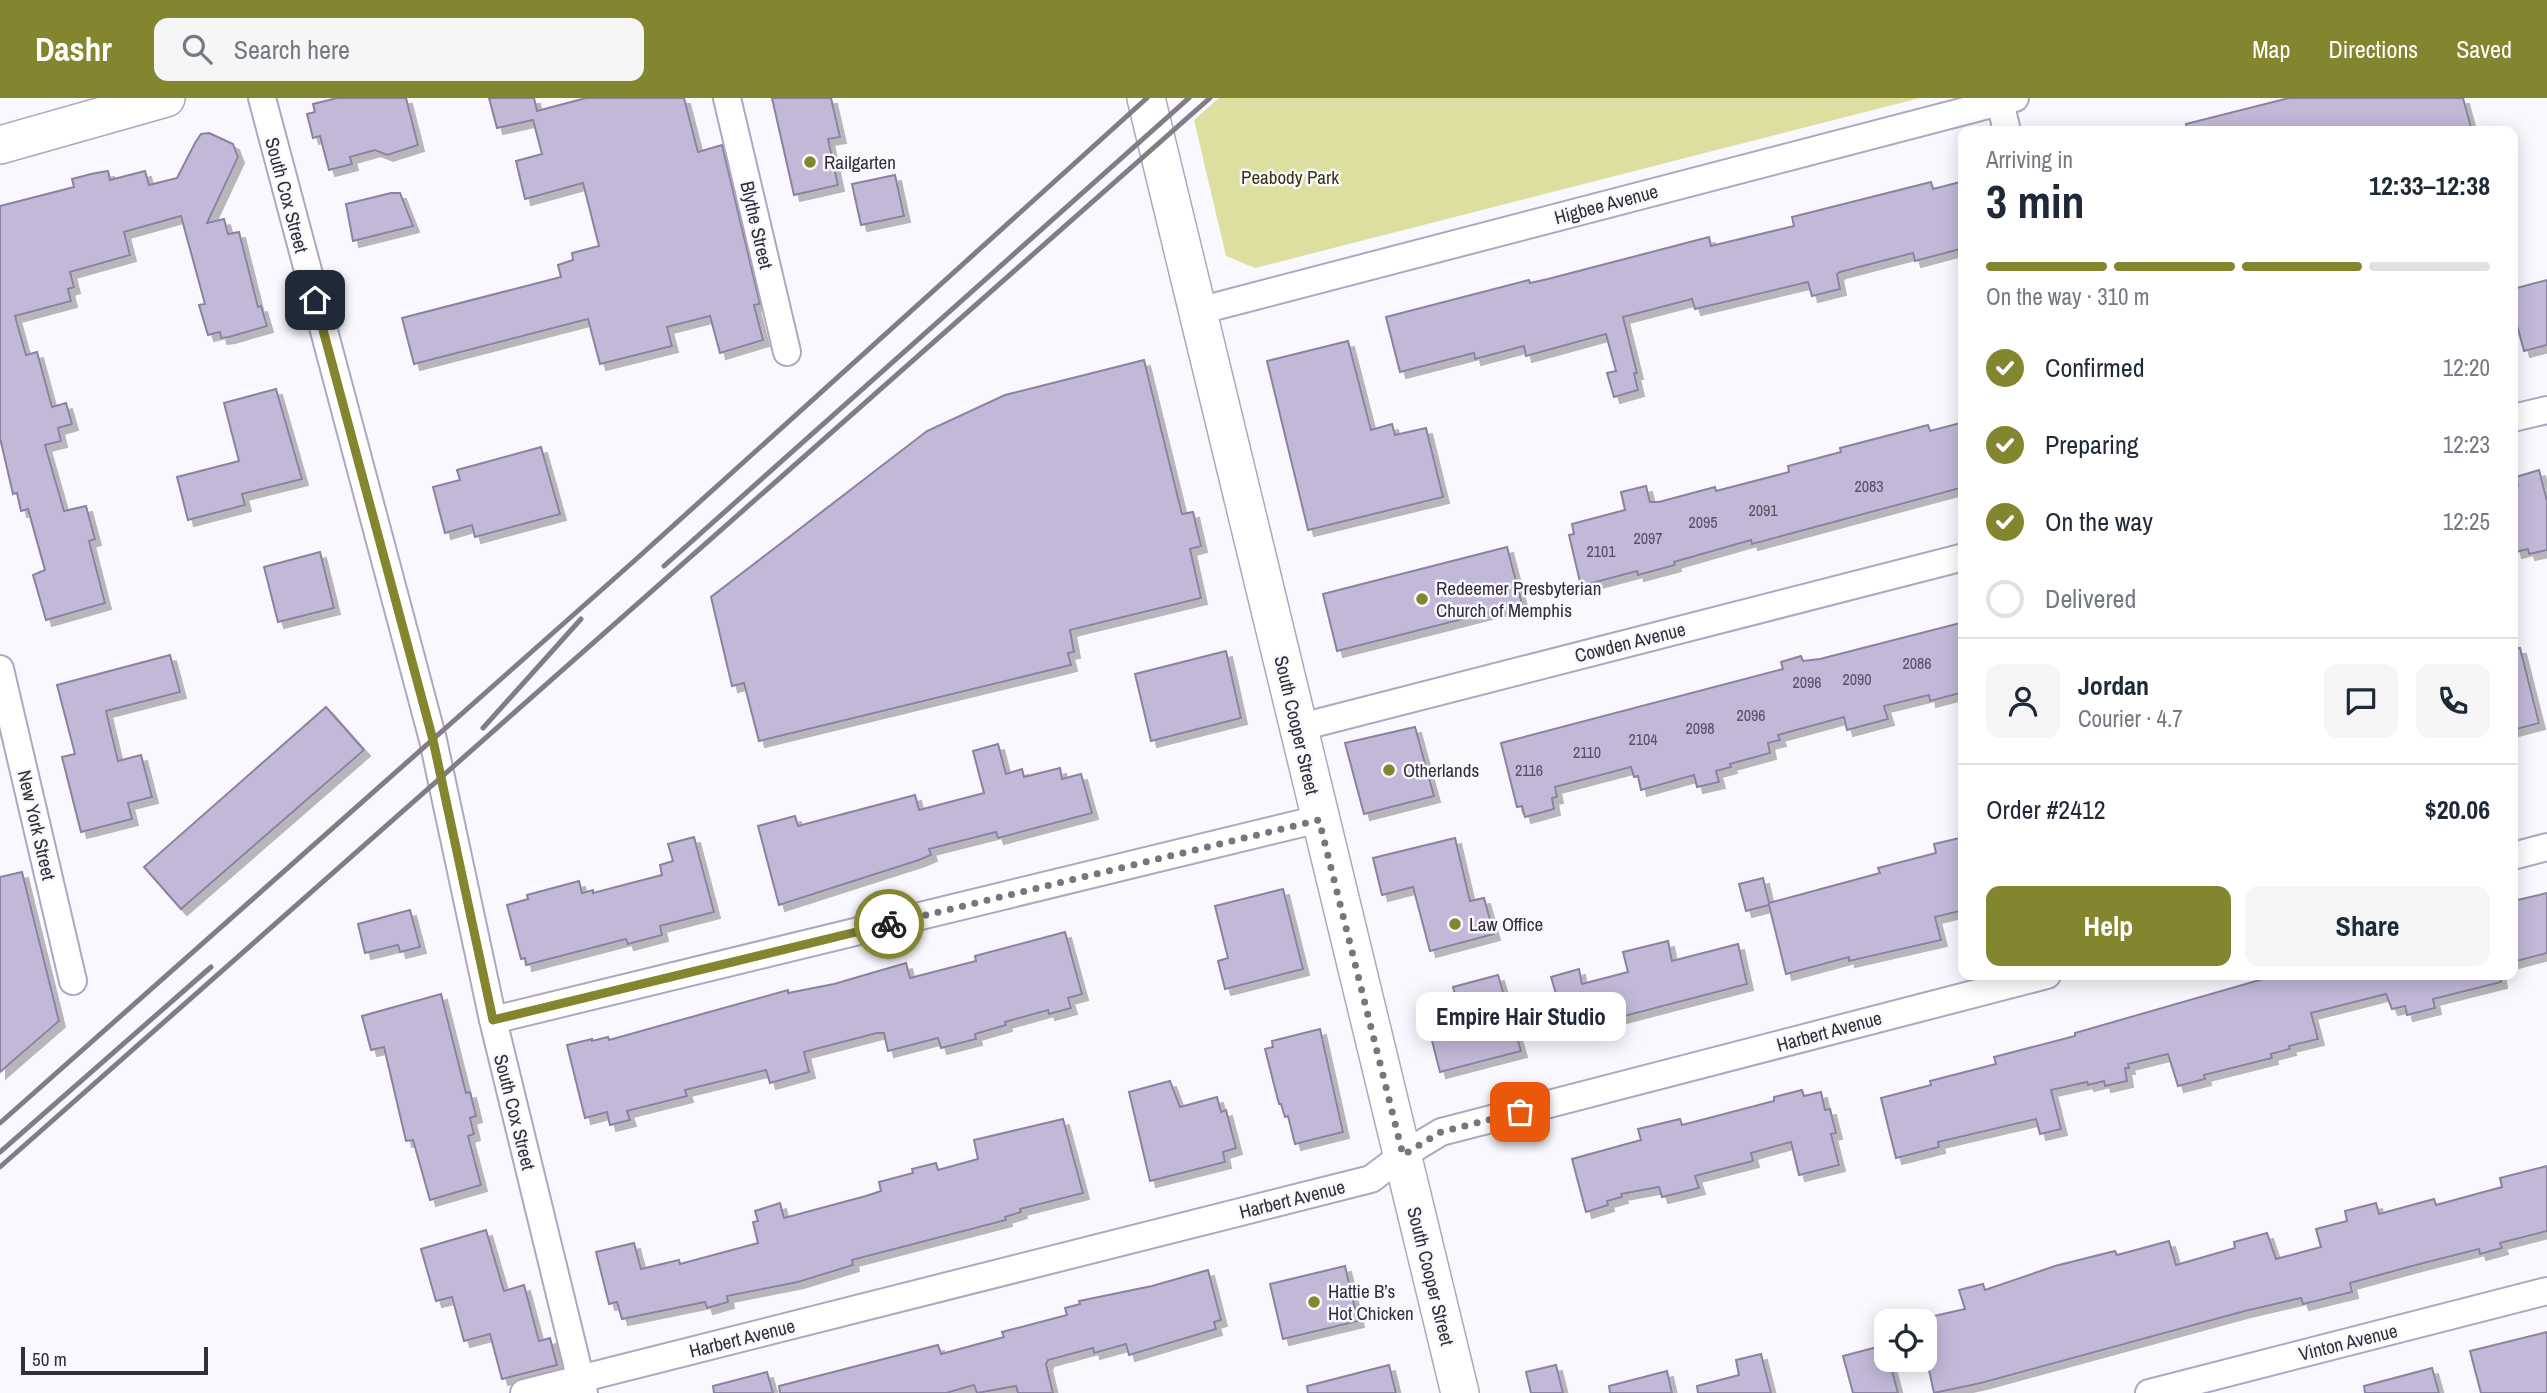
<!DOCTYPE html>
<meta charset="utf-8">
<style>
:root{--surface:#fff;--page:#f6f6f7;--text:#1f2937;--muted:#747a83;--line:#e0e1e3;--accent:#83852f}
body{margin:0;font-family:"Archivo Narrow",sans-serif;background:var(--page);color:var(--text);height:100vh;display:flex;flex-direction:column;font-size:26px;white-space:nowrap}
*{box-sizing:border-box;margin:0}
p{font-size:23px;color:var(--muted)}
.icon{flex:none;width:38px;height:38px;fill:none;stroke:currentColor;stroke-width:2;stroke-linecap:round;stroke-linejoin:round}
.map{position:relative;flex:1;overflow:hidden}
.drawer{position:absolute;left:1958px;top:28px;width:560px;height:854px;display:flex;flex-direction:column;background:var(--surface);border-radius:14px;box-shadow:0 4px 18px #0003}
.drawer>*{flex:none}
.tools{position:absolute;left:1874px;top:1211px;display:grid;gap:14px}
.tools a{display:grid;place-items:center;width:63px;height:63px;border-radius:14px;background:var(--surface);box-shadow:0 4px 18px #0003;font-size:35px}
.scale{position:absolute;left:21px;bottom:18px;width:187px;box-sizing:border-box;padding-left:7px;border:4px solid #322e3a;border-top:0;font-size:19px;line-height:24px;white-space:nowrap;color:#322e3a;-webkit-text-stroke:5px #f9f8fe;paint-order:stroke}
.pin{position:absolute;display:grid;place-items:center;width:60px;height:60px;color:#fff;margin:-30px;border-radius:14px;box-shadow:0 4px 10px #0006}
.courier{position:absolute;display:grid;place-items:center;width:70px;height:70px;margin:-35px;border:5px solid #83852f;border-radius:50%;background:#fff;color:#222;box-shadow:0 2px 9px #0007}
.bubble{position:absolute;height:49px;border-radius:14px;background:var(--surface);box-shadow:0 4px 18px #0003;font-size:23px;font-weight:700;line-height:49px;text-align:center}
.overview em{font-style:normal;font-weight:700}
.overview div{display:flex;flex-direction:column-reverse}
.overview{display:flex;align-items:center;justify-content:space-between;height:119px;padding:0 28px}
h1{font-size:46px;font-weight:700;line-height:52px}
.bar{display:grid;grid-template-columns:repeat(4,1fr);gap:10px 7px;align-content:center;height:84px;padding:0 28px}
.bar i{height:9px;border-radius:5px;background:var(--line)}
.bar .active{background:var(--accent)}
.bar p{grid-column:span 4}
.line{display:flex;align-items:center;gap:18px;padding:0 28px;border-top:2px solid var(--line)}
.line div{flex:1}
.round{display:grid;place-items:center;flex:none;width:74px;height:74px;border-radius:14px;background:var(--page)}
ol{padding:0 28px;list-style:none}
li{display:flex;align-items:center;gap:21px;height:77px}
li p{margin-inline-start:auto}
li .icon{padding:7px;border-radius:50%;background:var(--accent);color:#fff;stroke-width:4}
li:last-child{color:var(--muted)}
li i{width:38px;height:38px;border:4px solid var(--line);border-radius:50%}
.primary-button{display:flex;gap:14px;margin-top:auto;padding:14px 28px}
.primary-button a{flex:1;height:80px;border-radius:14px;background:var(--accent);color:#fff;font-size:28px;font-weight:700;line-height:80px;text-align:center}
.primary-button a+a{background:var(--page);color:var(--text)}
header{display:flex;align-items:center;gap:42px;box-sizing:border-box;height:98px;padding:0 35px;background:var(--accent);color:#fff}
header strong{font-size:33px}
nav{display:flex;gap:38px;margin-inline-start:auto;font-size:24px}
.search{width:490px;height:63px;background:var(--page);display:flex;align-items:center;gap:18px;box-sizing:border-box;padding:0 24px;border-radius:14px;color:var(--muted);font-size:26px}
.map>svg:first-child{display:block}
.green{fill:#dcdfa0}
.building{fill:#c2b9d8;stroke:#8a829f;stroke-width:2;filter:url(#shadow)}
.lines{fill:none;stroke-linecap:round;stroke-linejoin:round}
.street-casing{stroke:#afa6c4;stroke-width:30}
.secondary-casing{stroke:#afa6c4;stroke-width:40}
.street{stroke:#fff;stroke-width:26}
.secondary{stroke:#fff;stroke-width:37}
.rail{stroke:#807d87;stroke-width:5}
.done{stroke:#78757f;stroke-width:7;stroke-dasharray:0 12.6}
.route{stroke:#83852f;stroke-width:9}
.poi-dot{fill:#83852f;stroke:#f9f8fe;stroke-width:2.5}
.labels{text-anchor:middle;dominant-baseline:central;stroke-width:5;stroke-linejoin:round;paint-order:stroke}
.number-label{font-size:16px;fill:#565162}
.poi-label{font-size:19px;fill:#322e3a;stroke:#f9f8fe;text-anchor:start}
.park-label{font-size:19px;fill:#36370c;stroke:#f9f8fe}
.street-label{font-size:19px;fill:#322e3a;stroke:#f9f8fe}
</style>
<header>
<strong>Dashr</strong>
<div class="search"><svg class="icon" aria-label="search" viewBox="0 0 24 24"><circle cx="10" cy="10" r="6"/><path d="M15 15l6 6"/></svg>Search here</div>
<nav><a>Map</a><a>Directions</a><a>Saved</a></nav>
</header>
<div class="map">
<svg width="2547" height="1295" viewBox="0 0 2547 1295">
<defs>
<filter id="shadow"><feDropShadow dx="6" dy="6" stdDeviation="0" flood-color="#0004"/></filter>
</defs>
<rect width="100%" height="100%" fill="#f9f8fe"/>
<path class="green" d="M 1219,0 L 1920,0 L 1255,170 L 1226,158 L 1194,22 Z"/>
<g class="building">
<path d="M 337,0 L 406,0 L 418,47 L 387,57 L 375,52 L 350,59 L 352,66 L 329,72 L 320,38 L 313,40 L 307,16 L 315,14 L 313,6 Z"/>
<path d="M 489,0 L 534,0 L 537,13 L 586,0 L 684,0 L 698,54 L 722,47 L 760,206 L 754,207 L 763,242 L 720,255 L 710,218 L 667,229 L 672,248 L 600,266 L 588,221 L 414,266 L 402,220 L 561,179 L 558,167 L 573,162 L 572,155 L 599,148 L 583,85 L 525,101 L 516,63 L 542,56 L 533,22 L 497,30 Z"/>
<path d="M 772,0 L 831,0 L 840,39 L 828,41 L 838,87 L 794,97 Z"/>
<path d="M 2289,0 L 2463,0 L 2472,33 L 2187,33 L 2186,26 Z"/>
<path d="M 209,35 L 233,46 L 238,59 L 207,125 L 224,121 L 228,136 L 239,134 L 258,209 L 261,208 L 267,228 L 229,239 L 221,240 L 220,234 L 208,237 L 199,207 L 205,206 L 181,118 L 124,134 L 130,157 L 70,174 L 74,189 L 68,191 L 71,203 L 15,218 L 26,257 L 37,254 L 52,309 L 66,305 L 72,326 L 58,330 L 61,343 L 45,347 L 64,413 L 86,408 L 95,441 L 89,443 L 105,505 L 46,522 L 33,477 L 45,472 L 28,411 L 21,413 L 17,395 L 13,396 L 0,340 L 0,108 L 74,89 L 72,81 L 91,76 L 108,73 L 110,82 L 145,73 L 149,87 L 177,80 L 195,45 L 201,36 Z"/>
<path d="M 895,77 L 904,118 L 861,127 L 852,86 Z"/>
<path d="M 1964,83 L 1964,150 L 1915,163 L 1913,155 L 1840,174 L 1837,176 L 1840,191 L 1812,198 L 1808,184 L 1695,211 L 1692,201 L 1623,219 L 1637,275 L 1634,275 L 1638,292 L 1614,299 L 1607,275 L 1616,273 L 1606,236 L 1526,258 L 1524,248 L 1475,261 L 1474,255 L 1400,274 L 1386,219 L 1529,182 L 1530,185 L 1548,181 L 1709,139 L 1711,148 L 1794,128 L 1792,119 L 1931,84 L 1933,91 Z"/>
<path d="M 391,95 L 400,95 L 413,128 L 353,143 L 346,106 Z"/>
<path d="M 2547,182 L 2547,247 L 2524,253 L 2517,227 L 2513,228 L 2513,191 Z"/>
<path d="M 1348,243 L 1371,332 L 1392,326 L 1395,337 L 1426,330 L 1443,399 L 1308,432 L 1267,263 Z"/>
<path d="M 1144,262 L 1182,416 L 1193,414 L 1201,448 L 1190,451 L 1201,500 L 1070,532 L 1074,554 L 1068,555 L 1071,567 L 759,643 L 744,585 L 732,588 L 711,499 L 927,333 L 1005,297 Z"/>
<path d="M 276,291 L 302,381 L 242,396 L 245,407 L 188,422 L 177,379 L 239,363 L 224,305 Z"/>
<path d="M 1964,324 L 1964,389 L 1752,446 L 1751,442 L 1674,464 L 1675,467 L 1638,477 L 1637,473 L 1581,488 L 1569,437 L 1574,436 L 1572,426 L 1625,412 L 1621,394 L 1646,388 L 1650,404 L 1659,404 L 1715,389 L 1716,393 L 1789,374 L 1788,368 L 1841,354 L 1840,350 L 1928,327 L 1930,333 Z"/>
<path d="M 541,349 L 560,416 L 475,439 L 472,427 L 445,435 L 433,389 L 460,382 L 457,372 Z"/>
<path d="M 2539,372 L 2547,403 L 2547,452 L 2529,456 L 2528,451 L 2516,454 L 2513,442 L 2513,390 L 2518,388 L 2516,379 Z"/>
<path d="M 1507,449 L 1522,506 L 1337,553 L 1323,496 Z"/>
<path d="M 320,454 L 334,510 L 278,524 L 264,469 Z"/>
<path d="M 1964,524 L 1964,594 L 1930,603 L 1929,597 L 1884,608 L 1888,621 L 1847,632 L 1844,619 L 1778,637 L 1780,642 L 1768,645 L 1770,655 L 1730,666 L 1731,669 L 1716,673 L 1719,684 L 1697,689 L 1694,677 L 1641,692 L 1638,678 L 1634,679 L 1631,669 L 1555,689 L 1557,699 L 1552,700 L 1554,711 L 1525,719 L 1522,708 L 1517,709 L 1501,645 L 1783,571 L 1781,564 L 1801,558 L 1803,563 L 1820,561 Z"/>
<path d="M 2513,550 L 2520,550 L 2539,625 L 2513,632 Z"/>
<path d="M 1226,553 L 1241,620 L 1151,643 L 1135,576 Z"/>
<path d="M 170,557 L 180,594 L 106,613 L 118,663 L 141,657 L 152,699 L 128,705 L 132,721 L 81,734 L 62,659 L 75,656 L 57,587 Z"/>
<path d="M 326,609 L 364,652 L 181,811 L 144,769 Z"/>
<path d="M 1415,629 L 1434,698 L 1364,716 L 1345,645 Z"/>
<path d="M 998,646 L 1006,676 L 1022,671 L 1024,679 L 1060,670 L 1062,681 L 1081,676 L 1092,715 L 998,740 L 996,734 L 929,751 L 931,757 L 919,762 L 779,807 L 758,728 L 795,718 L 798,728 L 915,697 L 919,712 L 984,695 L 973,653 Z"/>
<path d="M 694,739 L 714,814 L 660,828 L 662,837 L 628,846 L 626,841 L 526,867 L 525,860 L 521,861 L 507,807 L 528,801 L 527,797 L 579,783 L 582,795 L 593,792 L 593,795 L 662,777 L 660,767 L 673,763 L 668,746 Z"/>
<path d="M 1964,739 L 1964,812 L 1935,819 L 1941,842 L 1849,863 L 1849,859 L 1786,876 L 1769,807 L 1746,813 L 1739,786 L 1763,780 L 1769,805 L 1880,775 L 1878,770 L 1936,755 L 1934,746 Z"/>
<path d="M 1455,740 L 1470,803 L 1484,800 L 1494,836 L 1430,853 L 1413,789 L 1382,797 L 1373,760 Z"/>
<path d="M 22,774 L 59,923 L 0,974 L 0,779 Z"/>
<path d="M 1283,791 L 1303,871 L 1225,891 L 1218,863 L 1228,860 L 1215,808 Z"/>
<path d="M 2547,795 L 2547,855 L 2513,864 L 2513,803 Z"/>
<path d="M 410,812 L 420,849 L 400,854 L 398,847 L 365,855 L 358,826 Z"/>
<path d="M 1065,834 L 1082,896 L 1068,900 L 1071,910 L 1049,916 L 1048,912 L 1005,924 L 1006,927 L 975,936 L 976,941 L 941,950 L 938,940 L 888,953 L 884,935 L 877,935 L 804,954 L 809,974 L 770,985 L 766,972 L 685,992 L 687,998 L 627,1013 L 630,1022 L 610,1027 L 607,1014 L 585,1020 L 567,947 L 592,941 L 592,943 L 608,939 L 609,942 L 788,892 L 788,895 L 834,886 L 906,865 L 910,880 L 976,863 L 975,858 Z"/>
<path d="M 1668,843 L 1672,863 L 1738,846 L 1747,886 L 1567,933 L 1551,879 L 1579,871 L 1582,886 L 1628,874 L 1623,854 Z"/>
<path d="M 1498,877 L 1521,953 L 1440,974 L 1429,931 L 1462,922 L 1453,889 Z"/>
<path d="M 2277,877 L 2500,877 L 2501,884 L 2433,901 L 2435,910 L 2407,917 L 2405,908 L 2392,911 L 2386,896 L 2311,915 L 2318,941 L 2289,948 L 2290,951 L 2271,956 L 2272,960 L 2204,977 L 2205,981 L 2178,988 L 2168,956 L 2128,966 L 2129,970 L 2125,970 L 2127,983 L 2105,988 L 2104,983 L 2088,987 L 2087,984 L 2051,992 L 2061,1031 L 2040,1036 L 2036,1021 L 1938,1044 L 1939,1049 L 1896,1060 L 1881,1000 L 1931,987 L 1930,983 L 1996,966 L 1994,959 L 2075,938 L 2075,935 Z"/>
<path d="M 441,896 L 466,995 L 470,994 L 476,1018 L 470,1020 L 474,1036 L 468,1038 L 481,1087 L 430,1102 L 413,1042 L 406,1043 L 384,949 L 371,952 L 362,918 Z"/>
<path d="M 1320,931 L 1343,1034 L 1295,1046 L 1288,1018 L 1285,1019 L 1281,1006 L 1279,1006 L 1265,951 L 1273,949 L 1272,943 Z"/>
<path d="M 1170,983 L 1180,1009 L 1217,999 L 1221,1014 L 1226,1012 L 1236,1050 L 1223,1054 L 1225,1064 L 1150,1083 L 1129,994 Z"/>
<path d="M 1802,992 L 1804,998 L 1821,994 L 1825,1012 L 1830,1011 L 1836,1035 L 1831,1036 L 1839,1067 L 1799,1077 L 1791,1044 L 1751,1055 L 1753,1063 L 1695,1078 L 1699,1090 L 1662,1099 L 1659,1089 L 1621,1096 L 1622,1099 L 1607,1103 L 1608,1107 L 1586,1114 L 1572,1061 L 1641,1042 L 1638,1031 L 1680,1021 L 1682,1027 L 1774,1003 L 1774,999 Z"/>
<path d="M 1063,1021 L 1083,1095 L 1020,1111 L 1021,1114 L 1005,1119 L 1006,1122 L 852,1162 L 853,1167 L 798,1184 L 727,1198 L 728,1204 L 707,1210 L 705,1204 L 622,1221 L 617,1204 L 609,1206 L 596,1154 L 634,1145 L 641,1171 L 679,1162 L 680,1166 L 758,1145 L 753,1124 L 758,1123 L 755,1113 L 780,1105 L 784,1120 L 866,1098 L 881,1093 L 879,1084 L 913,1075 L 912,1071 L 936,1065 L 938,1072 L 978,1061 L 974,1042 Z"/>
<path d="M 2547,1068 L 2547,1133 L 2500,1145 L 2502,1150 L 2480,1156 L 2479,1151 L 2416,1167 L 2350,1185 L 2352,1194 L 2303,1206 L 2301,1200 L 2245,1213 L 1981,1285 L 1934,1295 L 1925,1254 L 1925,1220 L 1965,1211 L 1959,1192 L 1983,1186 L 1985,1192 L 2055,1168 L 2115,1153 L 2117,1157 L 2169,1143 L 2176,1167 L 2235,1150 L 2234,1144 L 2267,1135 L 2276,1161 L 2321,1149 L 2316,1131 L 2347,1123 L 2345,1113 L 2376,1105 L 2379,1116 L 2434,1101 L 2436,1107 L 2502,1089 L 2500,1080 Z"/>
<path d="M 486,1132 L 504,1193 L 524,1187 L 539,1243 L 550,1240 L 557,1267 L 502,1281 L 490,1236 L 464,1243 L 452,1199 L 436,1203 L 421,1151 Z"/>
<path d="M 1345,1168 L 1358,1223 L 1283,1241 L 1270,1186 Z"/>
<path d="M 1208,1172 L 1221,1222 L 1214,1224 L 1216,1231 L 1129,1257 L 1126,1246 L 1094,1255 L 1093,1250 L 1048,1262 L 1046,1266 L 1053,1295 L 1018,1295 L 1016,1288 L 977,1295 L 974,1287 L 946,1295 L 780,1295 L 779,1288 L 938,1247 L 941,1256 L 1004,1239 L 1002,1234 L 1067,1217 L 1065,1210 L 1080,1206 L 1079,1203 L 1152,1188 Z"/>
<path d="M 2547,1234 L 2547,1295 L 2481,1295 L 2470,1253 Z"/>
<path d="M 1885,1247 L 1898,1295 L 1853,1295 L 1843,1258 Z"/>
<path d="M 1761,1256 L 1771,1295 L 1698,1295 L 1697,1288 L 1739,1277 L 1736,1262 Z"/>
<path d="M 1389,1267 L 1396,1295 L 1308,1295 L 1307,1288 Z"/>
<path d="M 1556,1267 L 1563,1295 L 1531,1295 L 1526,1274 Z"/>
<path d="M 2432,1270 L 2439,1295 L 2365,1295 L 2364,1288 Z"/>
<path d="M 1667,1273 L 1672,1295 L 1610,1295 L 1609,1288 Z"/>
<path d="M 767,1274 L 773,1295 L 714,1295 L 713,1288 Z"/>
</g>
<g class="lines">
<defs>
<g id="street">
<path d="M 262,0 L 433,642 L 493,922 L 584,1295"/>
<path d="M 727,0 L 787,254"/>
<path d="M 1999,0 L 2007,33"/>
<path d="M 1198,213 L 2015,0"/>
<path d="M 2513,320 L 2547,312"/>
<path d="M 0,571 L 73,883"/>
<path d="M 1297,630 L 1964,459"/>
<path d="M 2513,758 L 2547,749"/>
<path d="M 493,922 L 1319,721"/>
<path d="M 524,1295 L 1371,1081 L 1403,1057 L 1441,1034 L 2047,877"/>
<path d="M 2149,1295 L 2547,1193"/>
</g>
<g id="secondary">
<path d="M 1146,0 L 1460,1295"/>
<path d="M 0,47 L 166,0"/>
</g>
</defs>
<use href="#street" class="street-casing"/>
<use href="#secondary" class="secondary-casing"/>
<use href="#street" class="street"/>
<use href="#secondary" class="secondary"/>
<g class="rail">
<path d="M 664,468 L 1189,0"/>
<path d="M 483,630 L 581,521"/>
<path d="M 0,1025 L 633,464 L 1147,0"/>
<path d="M 0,1054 L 211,869"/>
<path d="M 0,1069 L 1210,0"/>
</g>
</g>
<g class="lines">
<path class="done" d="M 889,826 L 1319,722 L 1403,1057 L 1441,1034 L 1520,1014"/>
<path class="route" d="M 315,202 L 433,642 L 493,922 L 889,826"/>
</g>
<g class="poi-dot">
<circle cx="810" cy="64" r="7"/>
<circle cx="1422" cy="501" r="7"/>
<circle cx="1389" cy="672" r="7"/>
<circle cx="1455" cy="826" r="7"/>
<circle cx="1314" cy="1204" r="7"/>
</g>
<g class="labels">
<g class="number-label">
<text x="1869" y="388">2083</text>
<text x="1763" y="412">2091</text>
<text x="1703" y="424">2095</text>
<text x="1648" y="440">2097</text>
<text x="1601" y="453">2101</text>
<text x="1917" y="565">2086</text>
<text x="1857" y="581">2090</text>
<text x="1807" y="584">2096</text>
<text x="1751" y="617">2096</text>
<text x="1700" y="630">2098</text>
<text x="1643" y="641">2104</text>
<text x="1587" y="654">2110</text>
<text x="1529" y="672">2116</text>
</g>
<g class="poi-label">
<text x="824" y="64">Railgarten</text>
<text x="1436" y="490">Redeemer Presbyterian<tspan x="1436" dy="22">Church of Memphis</tspan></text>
<text x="1403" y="672">Otherlands</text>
<text x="1469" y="826">Law Office</text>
<text x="1328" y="1193">Hattie B’s<tspan x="1328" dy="22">Hot Chicken</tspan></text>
</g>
<g class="park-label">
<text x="1290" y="79">Peabody Park</text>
</g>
<g class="street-label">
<text transform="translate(287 97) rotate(75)">South Cox Street</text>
<text transform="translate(1606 106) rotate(-15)">Higbee Avenue</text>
<text transform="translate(757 127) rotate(77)">Blythe Street</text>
<text transform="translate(1630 544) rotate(-14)">Cowden Avenue</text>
<text transform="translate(1297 627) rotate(77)">South Cooper Street</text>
<text transform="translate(37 727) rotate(77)">New York Street</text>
<text transform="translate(1829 933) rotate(-15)">Harbert Avenue</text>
<text transform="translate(515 1014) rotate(76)">South Cox Street</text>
<text transform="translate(1292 1101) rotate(-14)">Harbert Avenue</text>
<text transform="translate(1431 1178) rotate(76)">South Cooper Street</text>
<text transform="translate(742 1240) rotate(-14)">Harbert Avenue</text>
<text transform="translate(2348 1244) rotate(-14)">Vinton Avenue</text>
</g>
</g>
</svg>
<div class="tools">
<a><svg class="icon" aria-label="locate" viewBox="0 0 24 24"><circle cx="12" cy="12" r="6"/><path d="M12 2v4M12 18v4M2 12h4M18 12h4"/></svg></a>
</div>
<div class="scale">50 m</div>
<div class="pin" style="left:1520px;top:1014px;background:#ea580c"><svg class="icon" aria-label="bag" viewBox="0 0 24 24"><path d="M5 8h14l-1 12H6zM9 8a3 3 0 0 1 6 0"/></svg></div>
<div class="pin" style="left:315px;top:202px;background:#1f2937"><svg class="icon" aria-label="home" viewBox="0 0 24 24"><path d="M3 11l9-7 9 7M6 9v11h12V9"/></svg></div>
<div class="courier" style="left:889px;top:826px"><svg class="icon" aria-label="bike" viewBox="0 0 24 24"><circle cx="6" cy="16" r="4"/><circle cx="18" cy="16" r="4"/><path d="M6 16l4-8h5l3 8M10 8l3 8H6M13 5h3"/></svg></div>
<div class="bubble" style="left:1416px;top:894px;width:210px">Empire Hair Studio</div>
<section class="drawer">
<div class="overview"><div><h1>3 min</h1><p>Arriving in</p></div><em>12:33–12:38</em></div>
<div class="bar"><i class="active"></i><i class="active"></i><i class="active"></i><i></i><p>On the way · 310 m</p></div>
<ol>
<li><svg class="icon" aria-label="check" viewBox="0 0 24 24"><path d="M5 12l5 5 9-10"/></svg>Confirmed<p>12:20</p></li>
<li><svg class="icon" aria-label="check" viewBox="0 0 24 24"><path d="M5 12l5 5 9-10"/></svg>Preparing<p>12:23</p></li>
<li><svg class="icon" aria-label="check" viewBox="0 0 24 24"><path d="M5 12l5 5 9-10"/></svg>On the way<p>12:25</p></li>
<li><i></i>Delivered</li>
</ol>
<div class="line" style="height:126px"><a class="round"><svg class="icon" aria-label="person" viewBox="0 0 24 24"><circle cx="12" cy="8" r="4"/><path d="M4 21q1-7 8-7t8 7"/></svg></a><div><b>Jordan</b><p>Courier · 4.7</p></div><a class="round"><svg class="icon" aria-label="chat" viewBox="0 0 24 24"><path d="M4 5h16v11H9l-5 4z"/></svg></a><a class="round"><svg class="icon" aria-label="phone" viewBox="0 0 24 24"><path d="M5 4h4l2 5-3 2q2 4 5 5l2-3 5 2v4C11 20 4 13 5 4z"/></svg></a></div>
<div class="line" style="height:91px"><div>Order #2412</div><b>$20.06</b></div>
<div class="primary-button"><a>Help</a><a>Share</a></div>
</section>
</div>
